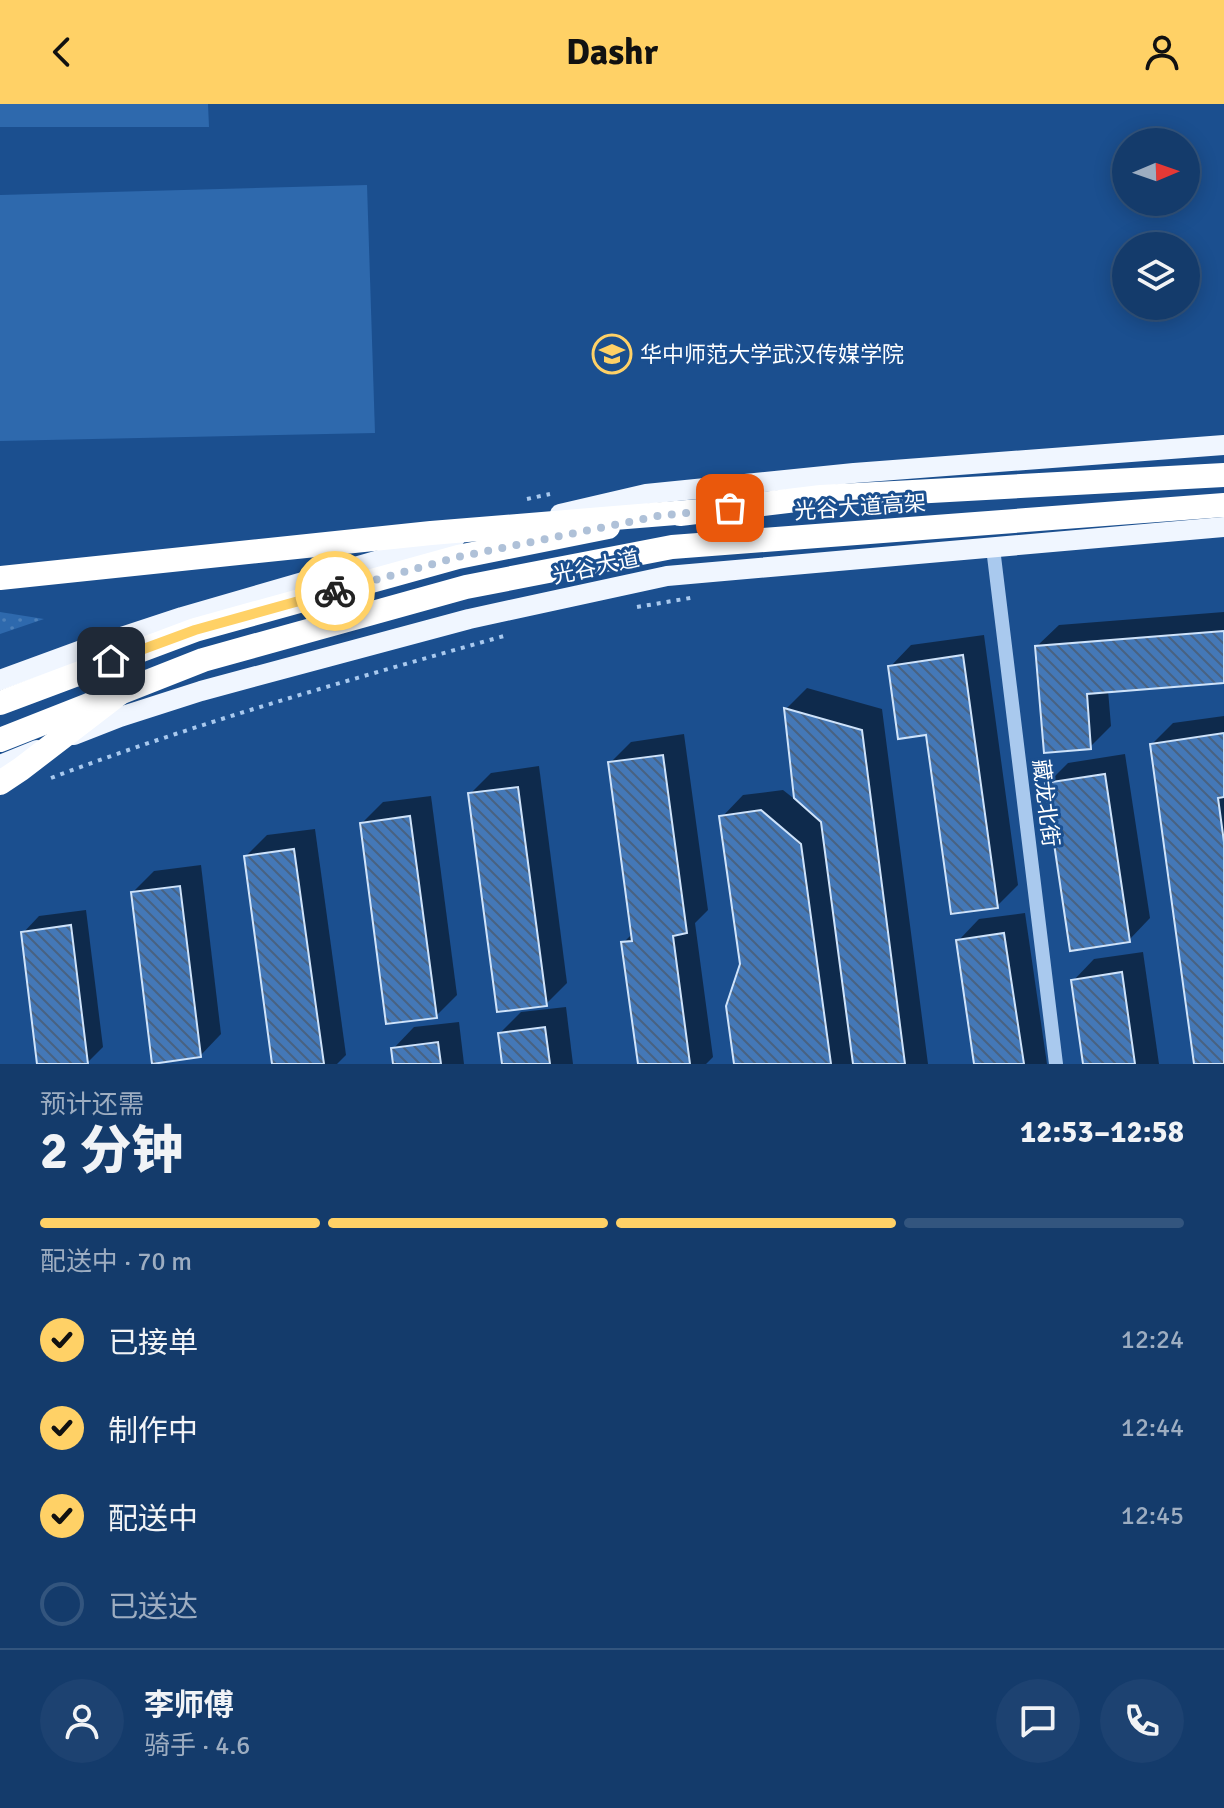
<!DOCTYPE html>
<html lang="zh">
<meta charset="utf-8">
<style>
:root{--surface:#143b6b;--page:#1d4271;--text:#f1f3f6;--muted:#9dadc1;--line:#33557e;--accent:#ffd166}
body{margin:0;font-family:Signika,"Noto Sans SC",sans-serif;background:var(--page);color:var(--text);height:100vh;display:flex;flex-direction:column;font-size:30px;white-space:nowrap}
*{box-sizing:border-box;margin:0}
p{font-size:26px;color:var(--muted)}
.icon{flex:none;width:44px;height:44px;fill:none;stroke:currentColor;stroke-width:2;stroke-linecap:round;stroke-linejoin:round}
.map{position:relative;height:960px;overflow:hidden}
.details{display:flex;flex-direction:column;background:var(--surface);flex:1}
.details>*{flex:none}
.needle{width:52px;rotate:88deg}
.fabs{position:absolute;left:1112px;top:24px;display:grid;gap:16px}
.fabs a{display:grid;place-items:center;width:88px;height:88px;border-radius:50%;background:var(--surface);box-shadow:0 4px 20px #0003,0 0 0 2px var(--line);font-size:40px}
.pin{position:absolute;display:grid;place-items:center;width:68px;height:68px;color:#fff;margin:-34px;border-radius:16px;box-shadow:0 4px 12px #0006}
.courier{position:absolute;display:grid;place-items:center;width:80px;height:80px;margin:-40px;border:6px solid #ffd166;border-radius:50%;background:#fff;color:#222;box-shadow:0 2px 10px #0007}
.headline em{font-style:normal;font-weight:800}
.headline div{display:flex;flex-direction:column-reverse}
.headline{display:flex;align-items:center;justify-content:space-between;height:136px;padding:0 40px}
h1{font-size:52px;font-weight:800;line-height:60px}
.bar{display:grid;grid-template-columns:repeat(4,1fr);gap:12px 8px;align-content:center;height:96px;padding:0 40px}
.bar i{height:10px;border-radius:6px;background:var(--line)}
.bar .on{background:var(--accent)}
.bar p{grid-column:span 4}
.line{display:flex;align-items:center;gap:20px;padding:0 40px;border-top:2px solid var(--line)}
.line div{flex:1}
.round{display:grid;place-items:center;flex:none;width:84px;height:84px;border-radius:42px;background:var(--page)}
ol{padding:0 40px;list-style:none}
li{display:flex;align-items:center;gap:24px;height:88px}
li p{margin-inline-start:auto}
li .icon{padding:8px;border-radius:50%;background:var(--accent);color:#111;stroke-width:4}
li:last-child{color:var(--muted)}
li i{width:44px;height:44px;border:4px solid var(--line);border-radius:50%}
header{display:flex;justify-content:space-between;align-items:center;height:104px;padding:0 40px;background:var(--accent);color:#111;font-size:36px;font-weight:800}
.map>svg:first-child{display:block}
.grass{fill:url(#grass-dots)}
.pitch{fill:#2e69ad}
.shadow{fill:#0007}
.building{fill:url(#building-back-hatch);stroke:#cfe3fa;stroke-width:2}
.lines{fill:none;stroke-linecap:round;stroke-linejoin:round}
.path{stroke:#a9c9ee;stroke-width:4;stroke-dasharray:4 6;stroke-linecap:butt}
.minor{stroke:#a9c9ee;stroke-width:14}
.major{stroke:#f0f6ff;stroke-width:20}
.highway{stroke:#fff;stroke-width:24}
.highway-bridge{stroke:#fff;stroke-width:24}
.done{stroke:#afc1d8;stroke-width:8;stroke-dasharray:0 14.4}
.route{stroke:#ffd166;stroke-width:10}
.labels{text-anchor:middle;dominant-baseline:central;stroke-width:6;stroke-linejoin:round;paint-order:stroke}
.poi-label{font-size:22px;fill:#fff;stroke:#1b4f8f;text-anchor:start}
.street-label{font-size:22px;fill:#fff;stroke:#1b4f8f}
</style>
<header><svg class="icon" aria-label="back" viewBox="0 0 24 24"><path d="M15 5l-7 7 7 7"/></svg>Dashr<svg class="icon" aria-label="person" viewBox="0 0 24 24"><circle cx="12" cy="8" r="4"/><path d="M4 21q1-7 8-7t8 7"/></svg></header>
<div class="map">
<svg width="1224" height="960" viewBox="0 0 1224 960">
<defs>
<pattern id="grass-dots" width="8" height="8" patternUnits="userSpaceOnUse" patternTransform="scale(2)"><rect width="8" height="8" fill="#2e69ad"/><path d="M2 2h.1M6 6h.1" fill="none" stroke="#4d80b9" stroke-width="1.8" stroke-linecap="round"/></pattern>
<pattern id="building-back-hatch" width="6" height="6" patternUnits="userSpaceOnUse" patternTransform="scale(2)"><rect width="6" height="6" fill="#4478b7"/><path d="M-1 5l2 2M0 0l6 6M5-1l2 2" fill="none" stroke="#486282"/></pattern>
</defs>
<rect width="100%" height="100%" fill="#1b4f8f"/>
<path class="grass" d="M 0,508 L 44,515 L 0,530 Z"/>
<g class="pitch">
<path d="M 0,0 L 208,0 L 209,23 L 0,23 Z"/>
<path d="M 367,81 L 375,329 L 0,337 L 0,91 Z"/>
</g>
<g class="shadow">
<path d="M 1224,508 L 1224,577 L 1108,586 L 1111,622 L 1090,643 L 1037,542 L 1059,521 Z"/>
<path d="M 984,531 L 1018,781 L 997,802 L 928,628 L 890,563 L 911,541 Z"/>
<path d="M 807,584 L 882,605 L 928,960 L 736,960 L 742,860 L 722,713 L 743,691 L 783,686 L 797,697 L 786,605 Z"/>
<path d="M 1224,612 L 1224,960 L 1196,960 L 1152,640 L 1173,619 Z"/>
<path d="M 684,630 L 708,806 L 695,819 L 713,953 L 706,960 L 640,960 L 623,839 L 633,829 L 610,659 L 631,638 Z"/>
<path d="M 1125,650 L 1150,814 L 1129,836 L 1047,680 L 1068,659 Z"/>
<path d="M 539,662 L 567,879 L 546,900 L 470,690 L 491,669 Z"/>
<path d="M 431,692 L 457,891 L 436,912 L 362,719 L 383,698 Z"/>
<path d="M 315,725 L 346,951 L 337,960 L 274,960 L 246,752 L 267,731 Z"/>
<path d="M 201,761 L 221,930 L 200,952 L 133,788 L 154,767 Z"/>
<path d="M 86,806 L 103,943 L 87,959 L 39,960 L 23,829 L 39,812 Z"/>
<path d="M 1025,809 L 1047,960 L 976,960 L 958,837 L 979,815 Z"/>
<path d="M 1143,848 L 1159,960 L 1085,960 L 1073,877 L 1094,855 Z"/>
<path d="M 566,903 L 573,960 L 504,960 L 500,929 L 521,908 Z"/>
<path d="M 459,918 L 464,960 L 395,960 L 393,945 L 414,923 Z"/>
</g>
<g class="building">
<path d="M 1224,527 L 1224,579 L 1087,590 L 1091,645 L 1044,649 L 1035,542 Z"/>
<path d="M 963,551 L 998,804 L 951,810 L 926,631 L 898,635 L 888,562 Z"/>
<path d="M 784,604 L 862,626 L 905,960 L 853,960 L 821,718 L 794,694 Z"/>
<path d="M 1224,629 L 1224,693 L 1218,694 L 1224,738 L 1224,960 L 1194,960 L 1150,640 Z"/>
<path d="M 663,651 L 687,829 L 673,832 L 690,960 L 638,960 L 621,838 L 632,837 L 608,658 Z"/>
<path d="M 1105,670 L 1130,838 L 1070,847 L 1045,679 Z"/>
<path d="M 518,683 L 547,902 L 497,908 L 468,689 Z"/>
<path d="M 761,706 L 801,740 L 831,960 L 734,960 L 726,902 L 740,860 L 719,712 Z"/>
<path d="M 410,712 L 437,914 L 386,920 L 360,719 Z"/>
<path d="M 294,745 L 324,960 L 272,960 L 244,752 Z"/>
<path d="M 180,782 L 201,953 L 152,960 L 131,788 Z"/>
<path d="M 71,821 L 88,960 L 37,960 L 21,828 Z"/>
<path d="M 1004,829 L 1024,960 L 974,960 L 956,836 Z"/>
<path d="M 1122,868 L 1135,960 L 1083,960 L 1071,876 Z"/>
<path d="M 545,923 L 550,960 L 502,960 L 498,929 Z"/>
<path d="M 438,938 L 441,960 L 393,960 L 391,944 Z"/>
</g>
<g class="lines">
<g class="path">
<path d="M 527,395 L 550,390"/>
<path d="M 637,503 L 696,493"/>
<path d="M 51,674 C 199,618 352,575 504,532"/>
</g>
<path class="minor" d="M 993,444 L 1056,960"/>
<g class="major">
<path d="M 560,410 L 646,390 L 854,369 L 1224,341"/>
<path d="M 0,576 L 82,546 L 182,513 L 455,434"/>
<path d="M 74,631 L 120,613 L 201,587 L 469,515 L 667,472 L 1224,423"/>
<path d="M 0,661 L 37,646"/>
</g>
<g class="highway">
<path d="M 680,410 L 821,393 L 1224,371"/>
<path d="M 0,599 L 195,526 L 458,453 L 608,423"/>
<path d="M 0,636 L 203,556 L 466,483 L 672,443 L 1224,401"/>
</g>
<g class="highway-bridge">
<path d="M 0,474 L 431,429 L 700,407"/>
<path d="M 0,679 L 21,665 L 120,589"/>
</g>
</g>
<g class="lines">
<path class="done" d="M 335,487 L 458,453 L 658,412 L 730,404"/>
<path class="route" d="M 111,557 L 195,526 L 335,487"/>
</g>
<defs>
<symbol id="university-ring" viewBox="-11 -11 22 22"><circle r="9.5" fill="#1b4f8f" stroke="#ffd166" stroke-width="1.5"/><path d="M0-5L7-2L0 1L-7-2ZM-4 1L0 2.5L4 1V4Q0 6-4 4Z" fill="#ffd166"/></symbol>
</defs>
<g fill-rule="evenodd">
<use href="#university-ring" x="590" y="228" width="44" height="44"/>
</g>
<g class="labels">
<g class="poi-label">
<text x="640" y="250">华中师范大学武汉传媒学院</text>
</g>
<g class="street-label">
<text transform="translate(860 403) rotate(-4)">光谷大道高架</text>
<text transform="translate(596 463) rotate(-12)">光谷大道</text>
<text transform="translate(1046 699) rotate(83)">藏龙北街</text>
</g>
</g>
</svg>
<div class="fabs">
<a><svg class="needle" viewBox="-14 -14 28 28"><path d="M0-13l5 13h-10z" fill="#e53935"/><path d="M0 13l5-13h-10z" fill="#9dadc1"/></svg></a>
<a><svg class="icon" aria-label="layers" viewBox="0 0 24 24"><path d="M12 4l9 5-9 5-9-5zM3 14l9 5 9-5"/></svg></a>
</div>
<div class="pin" style="left:730px;top:404px;background:#ea580c"><svg class="icon" aria-label="bag" viewBox="0 0 24 24"><path d="M5 8h14l-1 12H6zM9 8a3 3 0 0 1 6 0"/></svg></div>
<div class="pin" style="left:111px;top:557px;background:#1f2937"><svg class="icon" aria-label="home" viewBox="0 0 24 24"><path d="M3 11l9-7 9 7M6 9v11h12V9"/></svg></div>
<div class="courier" style="left:335px;top:487px"><svg class="icon" aria-label="bike" viewBox="0 0 24 24"><circle cx="6" cy="16" r="4"/><circle cx="18" cy="16" r="4"/><path d="M6 16l4-8h5l3 8M10 8l3 8H6M13 5h3"/></svg></div>
</div>
<section class="details">
<div class="headline"><div><h1>2 分钟</h1><p>预计还需</p></div><em>12:53–12:58</em></div>
<div class="bar"><i class="on"></i><i class="on"></i><i class="on"></i><i></i><p>配送中 · 70 m</p></div>
<ol>
<li><svg class="icon" aria-label="check" viewBox="0 0 24 24"><path d="M5 12l5 5 9-10"/></svg>已接单<p>12:24</p></li>
<li><svg class="icon" aria-label="check" viewBox="0 0 24 24"><path d="M5 12l5 5 9-10"/></svg>制作中<p>12:44</p></li>
<li><svg class="icon" aria-label="check" viewBox="0 0 24 24"><path d="M5 12l5 5 9-10"/></svg>配送中<p>12:45</p></li>
<li><i></i>已送达</li>
</ol>
<div class="line" style="height:144px"><a class="round"><svg class="icon" aria-label="person" viewBox="0 0 24 24"><circle cx="12" cy="8" r="4"/><path d="M4 21q1-7 8-7t8 7"/></svg></a><div><b>李师傅</b><p>骑手 · 4.6</p></div><a class="round"><svg class="icon" aria-label="chat" viewBox="0 0 24 24"><path d="M4 5h16v11H9l-5 4z"/></svg></a><a class="round"><svg class="icon" aria-label="phone" viewBox="0 0 24 24"><path d="M5 4h4l2 5-3 2q2 4 5 5l2-3 5 2v4C11 20 4 13 5 4z"/></svg></a></div>
</section>
